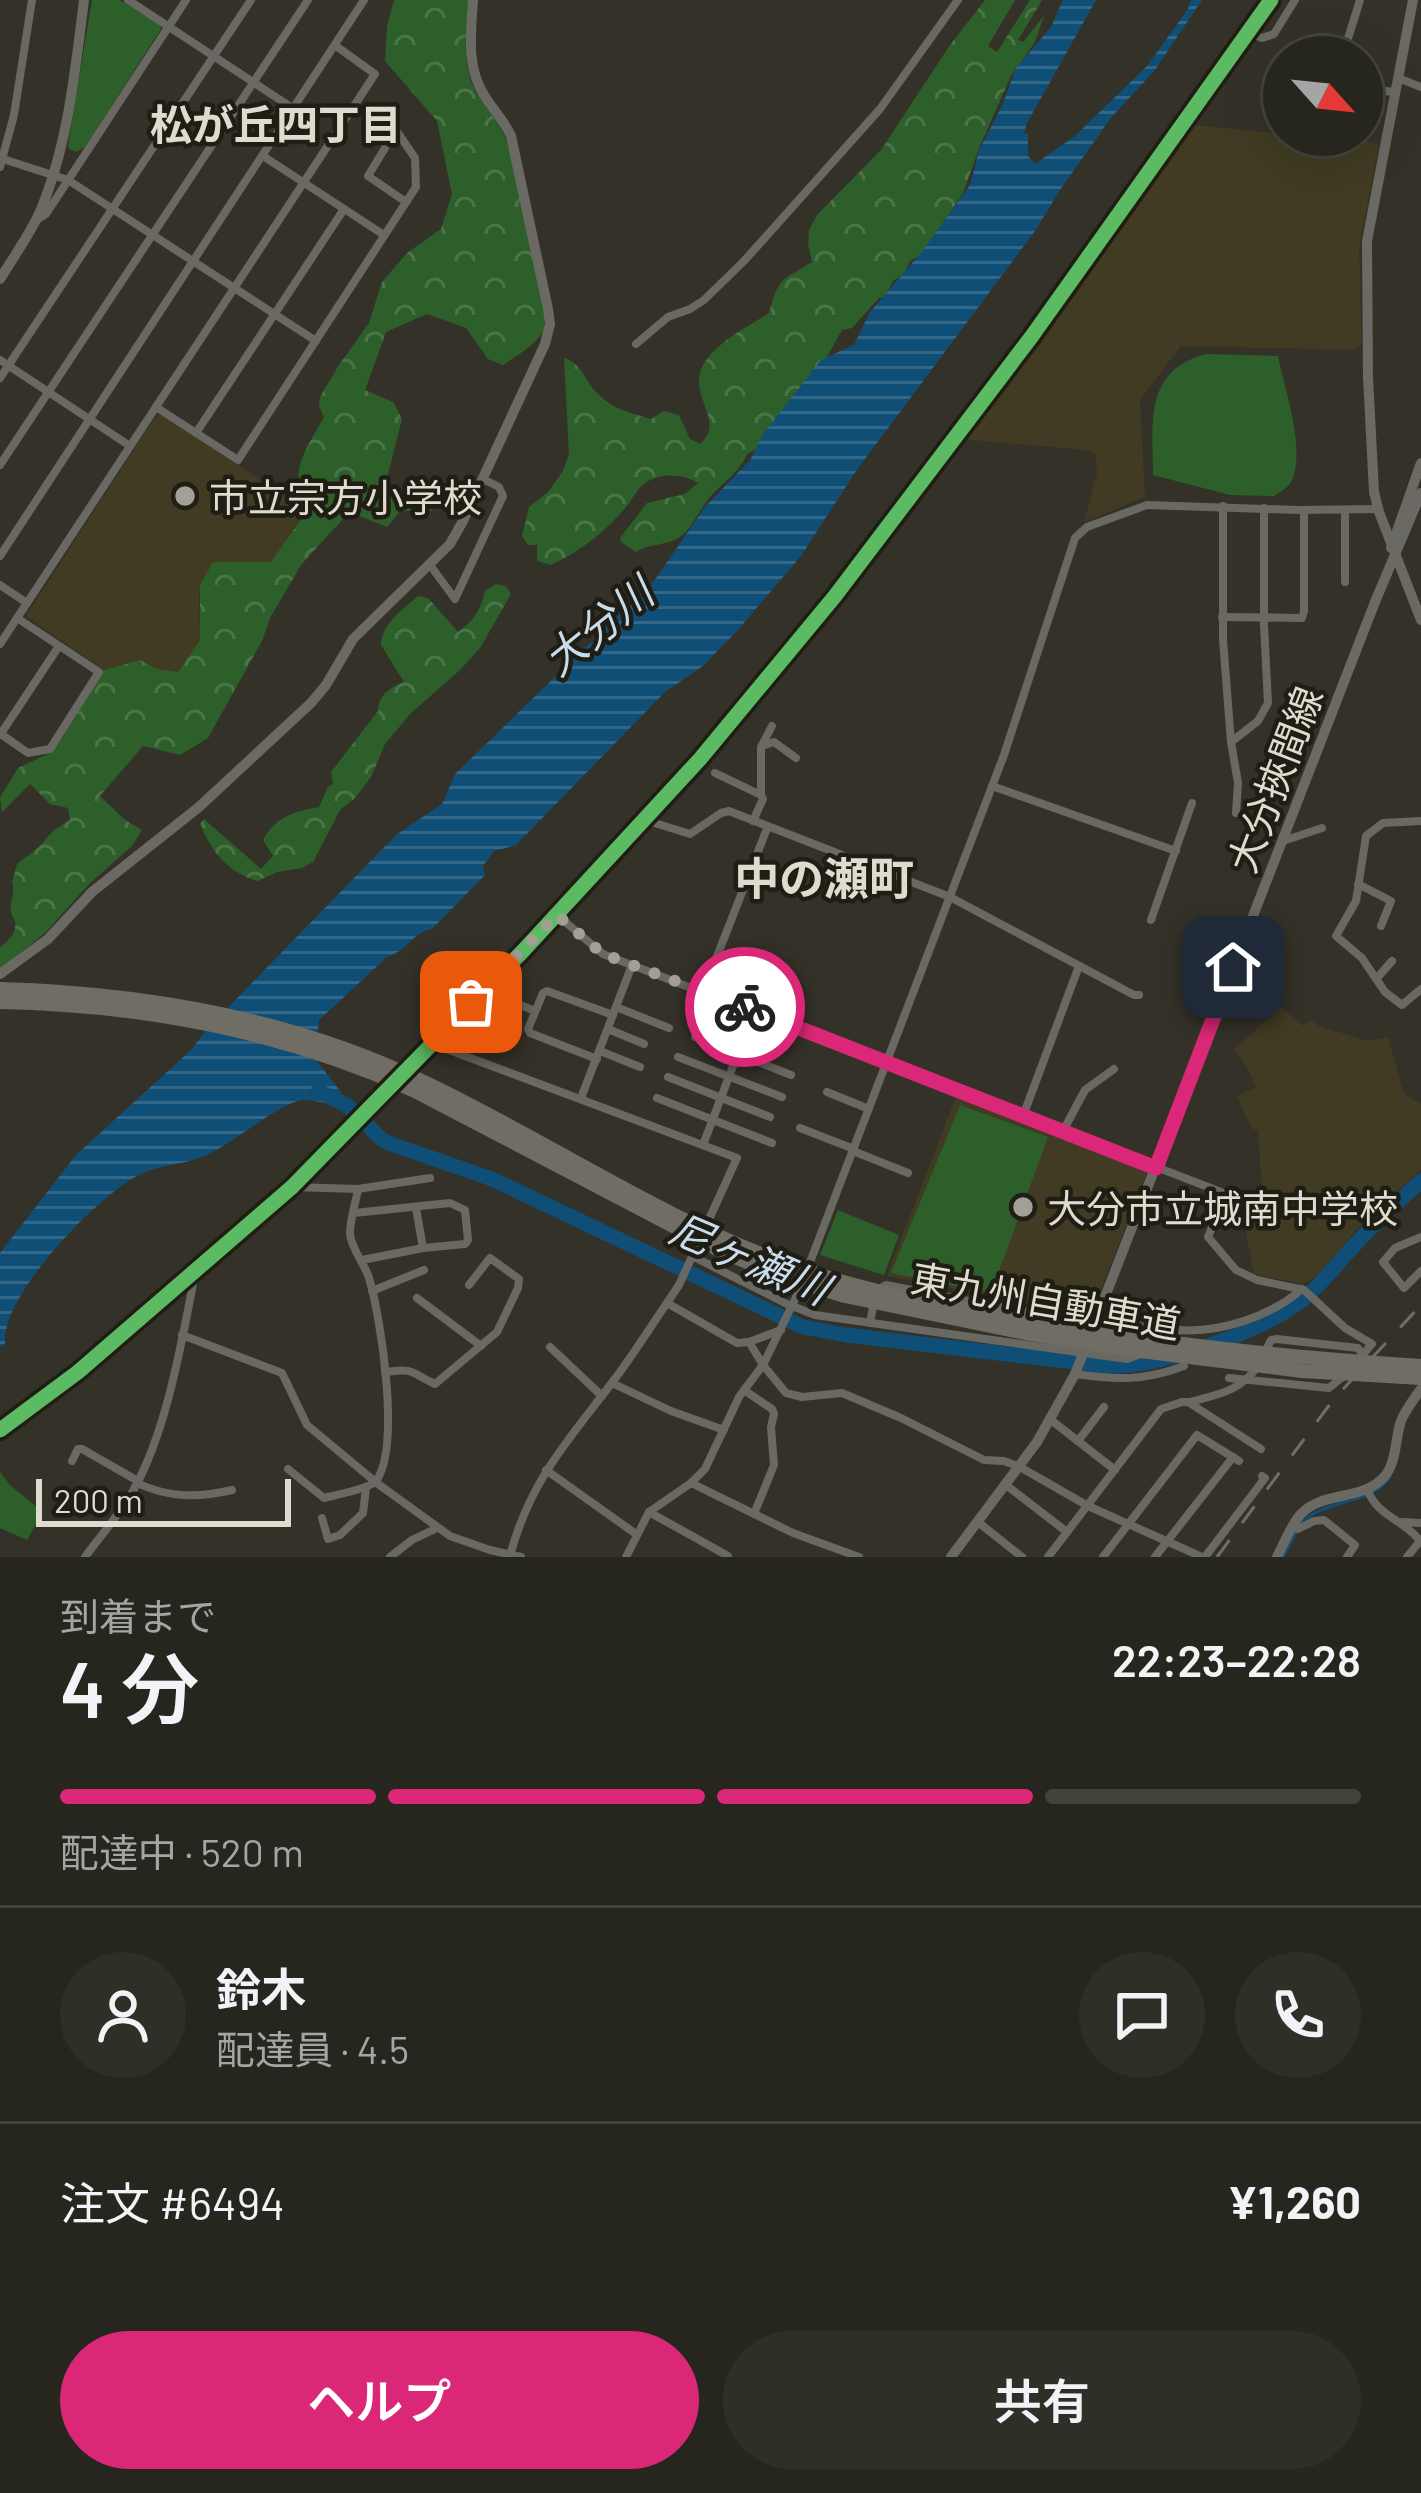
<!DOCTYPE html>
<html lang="ja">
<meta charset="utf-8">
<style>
:root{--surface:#27261e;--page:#2f2e27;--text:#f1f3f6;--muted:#a4a5a4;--line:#43433c;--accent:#db2777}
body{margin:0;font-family:Barlow,"Noto Sans JP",sans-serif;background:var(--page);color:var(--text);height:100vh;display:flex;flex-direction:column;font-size:45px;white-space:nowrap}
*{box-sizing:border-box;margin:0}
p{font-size:39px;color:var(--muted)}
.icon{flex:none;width:66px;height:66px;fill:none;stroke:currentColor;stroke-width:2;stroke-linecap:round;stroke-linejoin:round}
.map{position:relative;height:1557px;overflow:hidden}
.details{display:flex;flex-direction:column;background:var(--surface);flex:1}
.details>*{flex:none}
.needle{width:78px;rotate:117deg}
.buttons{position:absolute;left:1263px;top:36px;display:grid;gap:24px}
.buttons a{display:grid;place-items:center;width:120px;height:120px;border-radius:50%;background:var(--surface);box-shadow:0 12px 48px #0002,0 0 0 3px var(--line);font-size:60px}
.scale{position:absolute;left:36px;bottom:30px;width:255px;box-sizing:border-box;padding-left:12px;border:6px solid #dedbcf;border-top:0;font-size:33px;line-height:42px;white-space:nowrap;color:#dedbcf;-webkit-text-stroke:9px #1f1d14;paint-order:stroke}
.pin{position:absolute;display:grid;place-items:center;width:102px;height:102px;color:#fff;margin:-51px;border-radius:24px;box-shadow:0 6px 18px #0006}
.courier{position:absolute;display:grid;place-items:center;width:120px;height:120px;margin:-60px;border:9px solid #db2777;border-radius:50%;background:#fff;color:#222;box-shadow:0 3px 15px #0007}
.headline em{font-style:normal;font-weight:600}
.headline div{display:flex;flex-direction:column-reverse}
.headline{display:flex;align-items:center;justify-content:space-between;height:204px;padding:0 60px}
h1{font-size:78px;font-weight:600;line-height:90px}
.bar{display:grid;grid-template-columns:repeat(4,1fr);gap:18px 12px;align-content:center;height:144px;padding:0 60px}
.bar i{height:15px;border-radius:9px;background:var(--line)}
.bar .selected{background:var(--accent)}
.bar p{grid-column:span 4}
.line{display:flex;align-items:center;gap:30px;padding:0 60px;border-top:3px solid var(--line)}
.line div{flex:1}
.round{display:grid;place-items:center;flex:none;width:126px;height:126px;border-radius:63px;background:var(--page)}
.action{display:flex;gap:24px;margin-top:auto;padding:24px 60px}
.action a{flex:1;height:138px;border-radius:72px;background:var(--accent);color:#fff;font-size:48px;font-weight:600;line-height:138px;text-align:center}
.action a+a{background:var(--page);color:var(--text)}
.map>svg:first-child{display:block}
.built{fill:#403b22}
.green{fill:#2d5f2a}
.forest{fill:url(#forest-crowns)}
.water{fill:url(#water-rules)}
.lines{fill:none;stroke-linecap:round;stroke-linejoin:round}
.stream{stroke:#0f4e76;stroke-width:3}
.river{stroke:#0f4e76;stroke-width:15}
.street{stroke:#696862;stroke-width:8}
.secondary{stroke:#6b6963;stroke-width:10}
.rail{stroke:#706e69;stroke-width:3;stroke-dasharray:21 21;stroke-linecap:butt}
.highway-bridge{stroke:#6f6d64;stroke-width:14}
.cycleway-casing{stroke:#1f1d14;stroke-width:22}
.cycleway{stroke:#5cba63;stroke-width:15}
.done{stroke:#a2a095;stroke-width:12;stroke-dasharray:0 21.6}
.route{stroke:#db2777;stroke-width:15}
.poi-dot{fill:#a2a095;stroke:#1f1d14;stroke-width:4.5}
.labels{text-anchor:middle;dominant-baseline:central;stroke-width:9;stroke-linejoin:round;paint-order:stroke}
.poi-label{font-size:39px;fill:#dedbcf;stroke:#1f1d14;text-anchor:start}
.street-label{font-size:39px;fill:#dedbcf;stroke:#1f1d14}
.neighbourhood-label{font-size:42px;font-weight:bold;fill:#dedbcf;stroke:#1f1d14}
.water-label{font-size:42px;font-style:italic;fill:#c9dcec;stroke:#1f1d14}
.quarter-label{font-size:45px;font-weight:bold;fill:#dedbcf;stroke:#1f1d14}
</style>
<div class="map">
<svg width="1421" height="1557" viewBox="0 0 1421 1557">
<defs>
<pattern id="forest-crowns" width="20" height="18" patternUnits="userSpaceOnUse" patternTransform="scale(3)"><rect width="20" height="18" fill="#2d5f2a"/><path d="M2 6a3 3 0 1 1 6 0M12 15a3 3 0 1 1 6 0" fill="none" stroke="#4b7548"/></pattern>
<pattern id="water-rules" width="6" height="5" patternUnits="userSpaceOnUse" patternTransform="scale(3)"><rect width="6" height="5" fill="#0f4e76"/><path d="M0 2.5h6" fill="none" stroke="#326788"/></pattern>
</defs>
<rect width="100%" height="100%" fill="#343228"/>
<g class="built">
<path d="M 1194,125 L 1377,143 L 1379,146 L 1359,248 L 1362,344 L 1355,350 L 1181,346 L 1140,400 L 1145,497 L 1084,522 L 1097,474 L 1096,455 L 1086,450 L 961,439 Z"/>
<path d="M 160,413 L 307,511 L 271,563 L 199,592 L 200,640 L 178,672 L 157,669 L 140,660 L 104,670 L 26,616 L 151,423 Z"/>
<path d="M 1281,1007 L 1303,1026 L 1310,1020 L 1321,1027 L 1369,1041 L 1388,1037 L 1404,1094 L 1421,1104 L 1421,1169 L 1356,1230 L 1318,1275 L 1304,1284 L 1254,1274 L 1244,1223 L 1264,1219 L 1258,1130 L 1252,1129 L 1237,1096 L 1256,1087 L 1247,1067 L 1234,1049 Z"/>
<path d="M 957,1094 L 1149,1168 L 1091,1314 L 887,1276 Z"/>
</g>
<g class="green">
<path d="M 92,0 L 120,0 L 160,25 L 161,29 L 85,147 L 76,152 L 69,149 L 68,145 Z"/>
<path d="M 1206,354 L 1278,356 C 1285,391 1303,440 1294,475 C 1292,485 1282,491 1274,496 L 1230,495 L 1153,475 C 1153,423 1143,371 1206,354 Z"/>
<path d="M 960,1105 L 1048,1137 L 991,1293 L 891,1273 Z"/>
<path d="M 838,1210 L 899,1235 L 884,1275 L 820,1255 Z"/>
<path d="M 0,1472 L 10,1485 L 43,1512 L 27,1540 L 0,1528 Z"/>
</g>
<g class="forest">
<path d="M 394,0 L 468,0 C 467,24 463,50 469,74 C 475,100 495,114 505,137 C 515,160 549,309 544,328 C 538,345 517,355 503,365 L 488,359 L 466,328 L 427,314 L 386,332 L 365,390 L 393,402 L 402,419 L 385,486 L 434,511 L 400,511 L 387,527 L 349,512 L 301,565 L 270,618 L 262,641 L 208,738 L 180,755 L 143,746 L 100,796 L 125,820 L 142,830 L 132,846 L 90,883 L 45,933 L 0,969 L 0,947 C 8,941 17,934 15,922 C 15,919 11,916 11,912 C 9,901 16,893 12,882 L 17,864 L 39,847 L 54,830 L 70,820 L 68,808 L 50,804 L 30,784 L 2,812 L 0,798 L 18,768 L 50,753 L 62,739 L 104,670 L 140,660 L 157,669 L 178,672 L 200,640 L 200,585 L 213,562 L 271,562 L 307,511 C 288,470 304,454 324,417 L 319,406 L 320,397 L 339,365 L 369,323 L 382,282 L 407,253 L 441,229 L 452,194 L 437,121 L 385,61 L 387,26 Z"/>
<path d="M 985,0 L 1015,0 L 988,46 L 997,52 L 1030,0 L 1042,0 L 1018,40 L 1023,42 L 1044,16 L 1035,42 L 1011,76 L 980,146 L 963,193 L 922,254 L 910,261 L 904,274 L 893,281 L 885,297 L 879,298 L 852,328 L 842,330 L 815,378 L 758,448 L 747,454 C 740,472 722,483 710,497 C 701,507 693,527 681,536 C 668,546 650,543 636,552 L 621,542 L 620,538 L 647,503 L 685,494 L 698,483 C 683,474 660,472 644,484 C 637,489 632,500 626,507 C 605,532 581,551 551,565 L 537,561 L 537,545 L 528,545 L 522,536 L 529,507 L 548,492 L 563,471 L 569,454 L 564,358 C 583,364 584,380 597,393 C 612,409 631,413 651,419 L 664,411 L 679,415 L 690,439 L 700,444 C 726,422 690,397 701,370 C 711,344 748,327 769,313 C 779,277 781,281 812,262 L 808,244 L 809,230 L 817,215 L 881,150 L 950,45 Z"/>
<path d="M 496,584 L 506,586 L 511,594 L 480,648 L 460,670 L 411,713 L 385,744 L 371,777 L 355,798 L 340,810 L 313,862 L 302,868 L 277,872 L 258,881 C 227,872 212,852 200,824 L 204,819 L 261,869 L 273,856 L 263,840 C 276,816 294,812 319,807 L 328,787 L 333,784 L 331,772 L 378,711 C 378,696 390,687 404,682 L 381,645 C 382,623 402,610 418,596 L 428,598 L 458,632 C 473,622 481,609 485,591 Z"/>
</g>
<path class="water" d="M 1063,0 L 1096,0 L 1027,123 L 1024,133 L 1028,134 L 1028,156 L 1035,164 L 1075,136 L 1147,66 L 1188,9 L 1191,0 L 1202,0 L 1155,70 L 1110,119 L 1060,190 L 1035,231 L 856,471 L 801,556 L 737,631 L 703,666 L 665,692 L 516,845 L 494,851 L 483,866 L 485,875 L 432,929 C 413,932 406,952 387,957 L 319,1020 L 315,1059 L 341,1092 L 330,1104 C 321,1102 311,1100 302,1100 C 284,1101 229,1145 207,1155 C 185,1165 159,1164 137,1176 C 97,1197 0,1296 5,1344 L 0,1347 L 0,1253 L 76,1155 L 191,1050 L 206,1030 L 396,835 L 442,804 L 455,774 L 590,643 L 598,640 L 610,621 L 645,594 L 705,507 L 750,460 L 764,433 L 821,360 L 854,345 L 870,312 L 921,253 L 970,185 L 979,150 L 1002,106 L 1016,68 L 1051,27 Z"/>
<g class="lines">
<g class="stream">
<path d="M 1301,1524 C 1325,1497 1368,1507 1390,1477"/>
<path d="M 1283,1557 L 1296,1533"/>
</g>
<path class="river" d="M 318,1091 L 348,1106 L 381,1139 L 391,1144 L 492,1179 L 803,1327 L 846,1335 L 1108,1366 C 1157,1368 1262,1332 1301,1301 C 1319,1287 1332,1270 1347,1253 C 1370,1228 1395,1204 1421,1181"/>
<g class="street">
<path d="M 128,0 L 294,109"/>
<path d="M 1249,32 L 1262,38 L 1274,34 L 1295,0"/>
<path d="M 1345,57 L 1346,45 L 1360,0"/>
<path d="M 1398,78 L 1421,87"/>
<path d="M 1362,89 L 1396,92"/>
<path d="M 263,156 L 384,235"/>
<path d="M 0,158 L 68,180 L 316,341"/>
<path d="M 0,167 L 14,115 L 32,0"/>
<path d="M 35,221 L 46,214 L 186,0"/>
<path d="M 636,344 L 668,317 L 690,309 L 704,300 L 744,261 L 880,109 L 958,0"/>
<path d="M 0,360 L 130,446"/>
<path d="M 0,378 L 251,0"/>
<path d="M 156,407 L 238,460 L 416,187 L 415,158 L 396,130 L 368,176 L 406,202"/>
<path d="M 196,433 L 344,209"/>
<path d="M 0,465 L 308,0"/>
<path d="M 1223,506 L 1223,640 L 1231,742 L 1238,783 L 1236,813"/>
<path d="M 0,556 L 364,0"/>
<path d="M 430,565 L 455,599 L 503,496 L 499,487 L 483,479"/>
<path d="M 1345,582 L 1345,510"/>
<path d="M 0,585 L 27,603"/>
<path d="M 1222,617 L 1302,618 L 1304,611 L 1304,510"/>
<path d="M 0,644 L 375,74 L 336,46"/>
<path d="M 1,734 L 28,753 L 50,749 L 99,672 L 17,618"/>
<path d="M 0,735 L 59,646"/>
<path d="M 1231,742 L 1258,721 L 1268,703 L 1264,625 L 1264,508"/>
<path d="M 762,746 L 774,742 L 796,758"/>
<path d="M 715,773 L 761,795 L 763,799 L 753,821"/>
<path d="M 992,786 L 1176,851"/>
<path d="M 761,794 L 761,747 L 772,726"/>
<path d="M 645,820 L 690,834 L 721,813 L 729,811 L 950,897 L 1134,995 L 1139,995"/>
<path d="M 1421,821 L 1383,823 L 1366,836 L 1356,901 L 1336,936 L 1362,958 L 1385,992 L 1402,1005 L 1421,989"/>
<path d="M 1283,841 L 1322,828"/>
<path d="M 1358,884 L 1391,901 L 1381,926"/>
<path d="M 557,915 L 603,954 L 1221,1192 L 1224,1198 L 1208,1237 L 1236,1270 L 1257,1280 L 1304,1290 L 1345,1328 L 1372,1344 L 1359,1359"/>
<path d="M 1151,920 L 1192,803"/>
<path d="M 1377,978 L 1392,961"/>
<path d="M 703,992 L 768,826"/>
<path d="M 513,1002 L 535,1011"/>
<path d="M 616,1007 L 669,1028"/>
<path d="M 608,1029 L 644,1044"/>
<path d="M 695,1037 L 791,1075"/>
<path d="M 433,1044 L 737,1158 L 679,1285 L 667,1303 L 737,1343 L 749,1342 L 781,1330"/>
<path d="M 600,1051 L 640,1067"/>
<path d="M 678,1057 L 782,1097"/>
<path d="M 597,1059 L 530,1033 L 528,1029 L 543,993 L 547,991 L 613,1015"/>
<path d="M 668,1077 L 770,1117"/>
<path d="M 827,1092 L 869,1109"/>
<path d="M 581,1098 L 632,965"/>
<path d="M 657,1098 L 772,1143"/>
<path d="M 1023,1116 L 1079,966"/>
<path d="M 800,1128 L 854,1149"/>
<path d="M 1063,1131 L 1085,1090 L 1114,1069"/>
<path d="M 703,1145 L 754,1011"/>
<path d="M 853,1151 L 908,1173"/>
<path d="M 293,1187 L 358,1189"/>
<path d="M 416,1208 L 423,1248"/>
<path d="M 354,1213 L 450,1203 L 465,1210 L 468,1240 L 465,1244 L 423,1248 L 362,1260"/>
<path d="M 1421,1237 L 1395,1248 L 1383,1262 L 1404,1288 L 1421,1271"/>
<path d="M 692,1256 L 787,1304 L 815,1315 L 1127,1359 L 1141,1354"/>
<path d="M 372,1291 L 424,1270"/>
<path d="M 417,1298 L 481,1346"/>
<path d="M 870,1323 L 876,1291 L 886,1285 L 1083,1323 C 1116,1319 1146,1327 1178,1330 C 1220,1333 1270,1317 1302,1289"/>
<path d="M 182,1335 L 282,1373 L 307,1425 L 378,1484 L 450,1536 L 490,1550 L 521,1557"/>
<path d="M 1164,1340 L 1180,1330"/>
<path d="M 749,1342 L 763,1365 L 786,1393 L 802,1397 L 842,1393 L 901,1418 L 984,1460 L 1004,1461 L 1020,1467 L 1088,1506 L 1202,1557"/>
<path d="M 550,1347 L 602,1396"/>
<path d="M 1265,1352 L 1271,1340 L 1277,1339 L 1358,1348 L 1363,1355"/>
<path d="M 385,1372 C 416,1367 412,1374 435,1384 L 497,1332 L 518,1288 L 519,1279 L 490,1258 L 469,1285"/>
<path d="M 1075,1374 C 1117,1380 1144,1381 1184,1366"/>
<path d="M 1229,1378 L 1329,1388 L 1345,1375"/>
<path d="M 612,1383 L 671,1411 L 724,1430"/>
<path d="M 744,1390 L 772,1409 L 774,1414 L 771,1427 L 774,1465 L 754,1514"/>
<path d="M 1190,1402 C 1219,1394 1239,1392 1258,1366"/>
<path d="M 1051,1420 L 1115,1470"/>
<path d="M 1078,1441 L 1104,1407"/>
<path d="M 72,1461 L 78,1449 L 82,1449 L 138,1481"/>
<path d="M 288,1469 L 324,1498 C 336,1495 371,1488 376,1481 C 401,1447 381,1318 369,1278 C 365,1265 352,1249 350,1235 C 349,1223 356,1202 358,1189 L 430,1178"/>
<path d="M 546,1470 L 636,1534"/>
<path d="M 137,1483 C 169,1498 198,1498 232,1490"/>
<path d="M 691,1483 L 793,1533 L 859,1557"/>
<path d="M 1006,1485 L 1067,1532"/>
<path d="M 1367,1489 C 1379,1519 1403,1518 1421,1542"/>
<path d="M 649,1512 L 728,1556"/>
<path d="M 322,1518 L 328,1539 L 340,1535 L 363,1513 L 366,1488"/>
<path d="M 978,1522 L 1022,1557"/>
<path d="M 1402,1522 L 1421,1523"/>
<path d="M 1292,1527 L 1298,1529 L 1314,1521 L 1324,1520 L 1355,1545 L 1347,1557"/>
<path d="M 510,1556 C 530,1480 568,1441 614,1380 C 633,1355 649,1329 667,1303"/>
<path d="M 85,1557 C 101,1535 121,1513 134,1489 C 167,1430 182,1340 195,1274"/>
<path d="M 390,1557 L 412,1540 L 437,1528"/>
<path d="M 626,1557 L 649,1512 L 691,1483 L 705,1469 L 739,1397 L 763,1365 L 799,1291 L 1004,755 L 1075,538 L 1087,527 L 1147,505 L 1298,510 L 1378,509"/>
<path d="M 1048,1557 L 1161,1409 L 1182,1402 L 1188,1402 L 1261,1449"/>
<path d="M 1103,1557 L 1197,1435 L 1239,1461"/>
<path d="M 1155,1557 L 1233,1457"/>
<path d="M 1205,1557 L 1265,1478 L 1262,1476"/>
<path d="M 1407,1557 L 1420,1541"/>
</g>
<g class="secondary">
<path d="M 1413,0 L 1367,241 L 1368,377 L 1374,492 L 1379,512 L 1421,620"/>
<path d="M 0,279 C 13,258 28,237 39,214 C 68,147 75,71 84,0"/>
<path d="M 1391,548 L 1421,463"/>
<path d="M 0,974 L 48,939 L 92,892 L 199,807 L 311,703 L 326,685 L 353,639 L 450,544 L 463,521 L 545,344 L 550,324 L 548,309 L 511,136 C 504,120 493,110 484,95 C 466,66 471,33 473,0"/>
<path d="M 0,1430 L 78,1372 L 292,1187 L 522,952 L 700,759 L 835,596 L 1032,336 L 1271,0"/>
<path d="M 951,1557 L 1037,1442 L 1075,1374 L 1375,602 L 1421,493"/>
<path d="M 1277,1557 C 1284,1544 1290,1527 1300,1515 C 1322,1490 1363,1502 1385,1476 C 1397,1461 1395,1438 1401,1421 C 1406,1409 1414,1399 1421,1389"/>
</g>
<path class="rail" d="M 1217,1557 L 1333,1400 L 1421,1305"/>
<g class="highway-bridge">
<path d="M 0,989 C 145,993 290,1018 422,1081 C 545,1139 659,1218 787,1264 C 852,1288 921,1301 989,1314 C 1132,1341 1276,1357 1421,1366"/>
<path d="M 0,1002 C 146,1005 280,1031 413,1090 L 719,1250 L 782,1277 L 845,1296 L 1025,1333 L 1124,1349 L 1302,1371 L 1421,1378"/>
</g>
<defs>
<path id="cycleway" d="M 0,1430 L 78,1372 L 292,1187 L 522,952 L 700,759 L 835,596 L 1032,336 L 1271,0"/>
</defs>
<use href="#cycleway" class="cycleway-casing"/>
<use href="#cycleway" class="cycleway"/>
</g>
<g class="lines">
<path class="done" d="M 471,1002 L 557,915 L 603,954 L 745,1007"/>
<path class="route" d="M 745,1007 L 1156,1168 L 1233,967"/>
</g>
<g class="poi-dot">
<circle cx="185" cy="496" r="12"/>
<circle cx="1023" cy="1207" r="12"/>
</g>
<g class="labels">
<g class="poi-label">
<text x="209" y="496">市立宗方小学校</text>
<text x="1047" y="1207">大分市立城南中学校</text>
</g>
<g class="street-label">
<text transform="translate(1274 779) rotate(-69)">大分挾間線</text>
<text transform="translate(1046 1300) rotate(10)">東九州自動車道</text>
</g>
<g class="neighbourhood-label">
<text x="276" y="123">松が丘四丁目</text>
</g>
<g class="water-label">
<text transform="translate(597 625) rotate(-39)">大分川</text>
<text transform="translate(750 1257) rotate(23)">尼ヶ瀬川</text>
</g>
<g class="quarter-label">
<text x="824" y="877">中の瀬町</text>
</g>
</g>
</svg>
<div class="buttons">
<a><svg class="needle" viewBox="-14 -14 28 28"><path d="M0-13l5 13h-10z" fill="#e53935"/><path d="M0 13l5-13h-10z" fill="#a4a5a4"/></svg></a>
</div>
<div class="scale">200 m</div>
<div class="pin" style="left:471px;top:1002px;background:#ea580c"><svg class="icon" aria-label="bag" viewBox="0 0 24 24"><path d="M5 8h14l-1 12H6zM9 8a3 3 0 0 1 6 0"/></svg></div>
<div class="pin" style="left:1233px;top:967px;background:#1f2937"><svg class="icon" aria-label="home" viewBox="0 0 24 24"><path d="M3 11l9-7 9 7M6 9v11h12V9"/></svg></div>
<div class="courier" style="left:745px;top:1007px"><svg class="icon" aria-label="bike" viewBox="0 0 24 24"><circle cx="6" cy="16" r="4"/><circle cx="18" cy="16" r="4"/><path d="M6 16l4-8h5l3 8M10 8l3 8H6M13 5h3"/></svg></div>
</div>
<section class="details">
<div class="headline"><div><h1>4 分</h1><p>到着まで</p></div><em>22:23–22:28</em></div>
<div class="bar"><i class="selected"></i><i class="selected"></i><i class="selected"></i><i></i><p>配達中 · 520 m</p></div>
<div class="line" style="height:216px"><a class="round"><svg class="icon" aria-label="person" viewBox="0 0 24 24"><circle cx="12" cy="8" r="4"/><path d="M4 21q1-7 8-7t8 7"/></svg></a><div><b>鈴木</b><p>配達員 · 4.5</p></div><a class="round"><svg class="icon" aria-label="chat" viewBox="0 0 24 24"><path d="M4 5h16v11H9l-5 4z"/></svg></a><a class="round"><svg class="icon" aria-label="phone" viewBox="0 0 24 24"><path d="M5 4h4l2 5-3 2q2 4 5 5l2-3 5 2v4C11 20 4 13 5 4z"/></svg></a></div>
<div class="line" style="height:156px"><div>注文 #6494</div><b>¥1,260</b></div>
<div class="action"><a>ヘルプ</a><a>共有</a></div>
</section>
